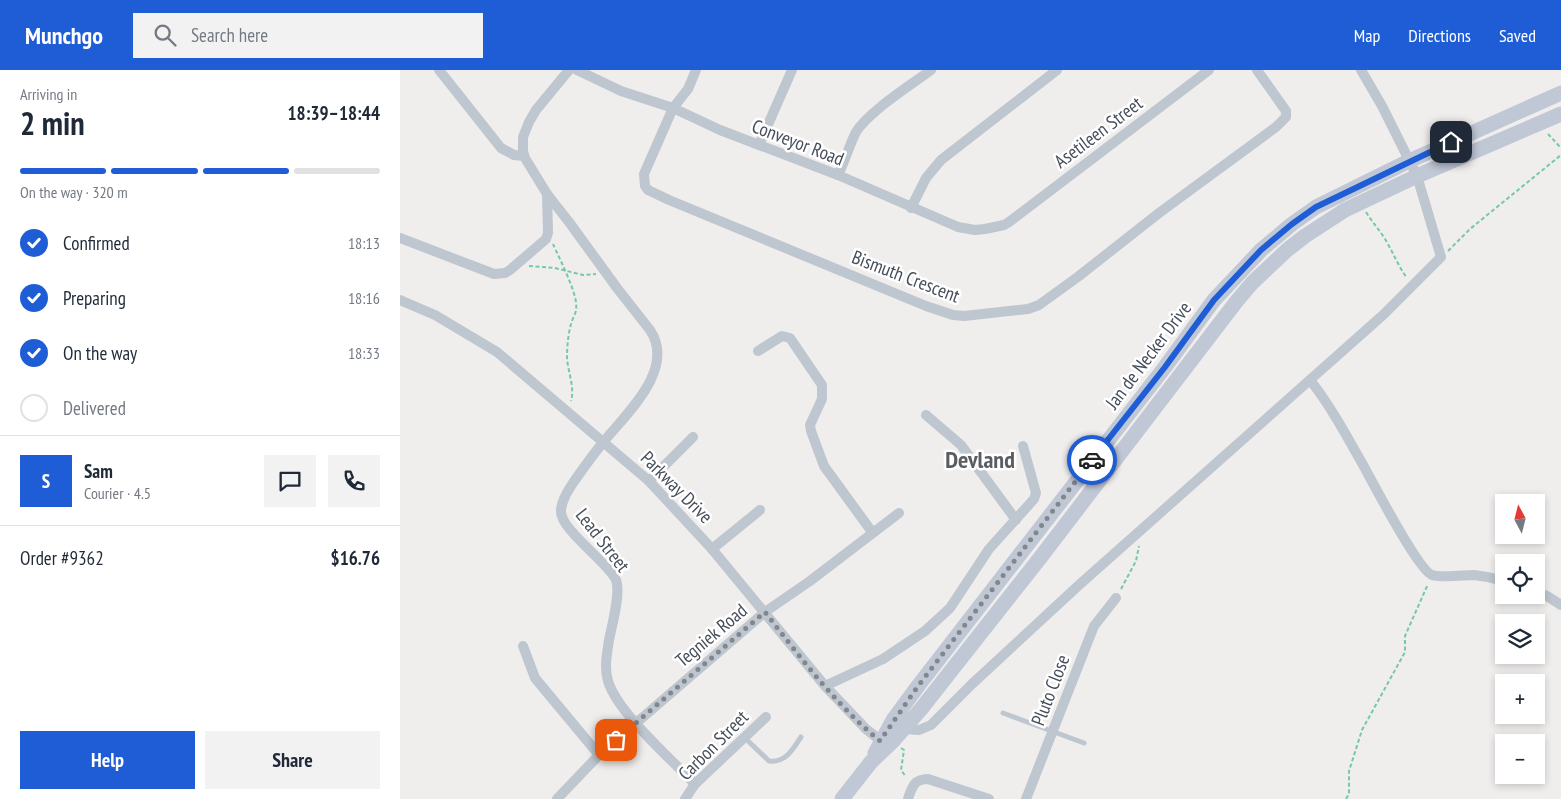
<!DOCTYPE html>
<meta charset="utf-8">
<style>
:root{--surface:#fff;--page:#f2f2f3;--text:#1f2937;--muted:#747a83;--line:#e0e1e3;--accent:#1f5dd7}
body{margin:0;font-family:"PT Sans Narrow",sans-serif;background:var(--page);color:var(--text);height:100vh;display:flex;flex-direction:column;font-size:19px;white-space:nowrap}
*{box-sizing:border-box;margin:0}
p{font-size:16px;color:var(--muted)}
.icon{flex:none;width:28px;height:28px;fill:none;stroke:currentColor;stroke-width:2;stroke-linecap:round;stroke-linejoin:round}
.map{position:relative;flex:1;overflow:hidden}
.details{display:flex;flex-direction:column;background:var(--surface);width:400px}
.details>*{flex:none}
.needle{width:32px;rotate:353deg}
.tools{position:absolute;left:1095px;top:424px;display:grid;gap:10px}
.tools a{display:grid;place-items:center;width:50px;height:50px;border-radius:0px;background:var(--surface);box-shadow:0 2px 8px #0003;font-size:25px}
.pin{position:absolute;display:grid;place-items:center;width:42px;height:42px;color:#fff;margin:-21px;border-radius:10px;box-shadow:0 2px 8px #0006}
.courier{position:absolute;display:grid;place-items:center;width:50px;height:50px;margin:-25px;border:4px solid #1f5dd7;border-radius:50%;background:#fff;color:#222;box-shadow:0 1px 6px #0007}
.head em{font-style:normal;font-weight:700}
.head div{display:flex;flex-direction:column-reverse}
.head{display:flex;align-items:center;justify-content:space-between;height:85px;padding:0 20px}
h1{font-size:32px;font-weight:700;line-height:38px}
.bar{display:grid;grid-template-columns:repeat(4,1fr);gap:8px 5px;align-content:center;height:60px;padding:0 20px}
.bar i{height:6px;border-radius:4px;background:var(--line)}
.bar .on{background:var(--accent)}
.bar p{grid-column:span 4}
.line{display:flex;align-items:center;gap:12px;padding:0 20px;border-top:1px solid var(--line)}
.line div{flex:1}
.round{display:grid;place-items:center;flex:none;width:52px;height:52px;border-radius:0px;background:var(--page)}
ol{padding:0 20px;list-style:none}
li{display:flex;align-items:center;gap:15px;height:55px}
li p{margin-inline-start:auto}
li .icon{padding:5px;border-radius:50%;background:var(--accent);color:#fff;stroke-width:4}
li:last-child{color:var(--muted)}
li i{width:28px;height:28px;border:2px solid var(--line);border-radius:50%}
.cta{display:flex;gap:10px;margin-top:auto;padding:10px 20px}
.cta a{flex:1;height:58px;border-radius:0px;background:var(--accent);color:#fff;font-size:20px;font-weight:700;line-height:58px;text-align:center}
.cta a+a{background:var(--page);color:var(--text)}
header{display:flex;align-items:center;gap:30px;box-sizing:border-box;height:70px;padding:0 25px;background:var(--accent);color:#fff}
header strong{font-size:24px}
nav{display:flex;gap:28px;margin-inline-start:auto;font-size:18px}
.search{width:350px;height:45px;background:var(--page);display:flex;align-items:center;gap:12px;box-sizing:border-box;padding:0 18px;border-radius:0px;color:var(--muted);font-size:19px}
main{display:flex;flex:1;min-height:0}
.map>svg:first-child{display:block}
.lines{fill:none;stroke-linecap:round;stroke-linejoin:round}
.path{stroke:#76c9a8;stroke-width:2;stroke-dasharray:4 2.5;stroke-linecap:butt}
.lane{stroke:#bec6cf;stroke-width:5}
.street{stroke:#bec6cf;stroke-width:10}
.secondary{stroke:#c0c8d6;stroke-width:15}
.done{stroke:#82868d;stroke-width:5;stroke-dasharray:0 9}
.route{stroke:#1f5dd7;stroke-width:6}
.labels{text-anchor:middle;dominant-baseline:central;stroke-width:5;stroke-linejoin:round;paint-order:stroke}
.street-label{font-size:19px;fill:#464e5a;stroke:#fff}
.district-label{font-size:24px;font-weight:bold;fill:#5a5d62;stroke:#fff}
</style>
<header>
<strong>Munchgo</strong>
<div class="search"><svg class="icon" aria-label="search" viewBox="0 0 24 24"><circle cx="10" cy="10" r="6"/><path d="M15 15l6 6"/></svg>Search here</div>
<nav><a>Map</a><a>Directions</a><a>Saved</a></nav>
</header>
<main>
<section class="details">
<div class="head"><div><h1>2 min</h1><p>Arriving in</p></div><em>18:39–18:44</em></div>
<div class="bar"><i class="on"></i><i class="on"></i><i class="on"></i><i></i><p>On the way · 320 m</p></div>
<ol>
<li><svg class="icon" aria-label="check" viewBox="0 0 24 24"><path d="M5 12l5 5 9-10"/></svg>Confirmed<p>18:13</p></li>
<li><svg class="icon" aria-label="check" viewBox="0 0 24 24"><path d="M5 12l5 5 9-10"/></svg>Preparing<p>18:16</p></li>
<li><svg class="icon" aria-label="check" viewBox="0 0 24 24"><path d="M5 12l5 5 9-10"/></svg>On the way<p>18:33</p></li>
<li><i></i>Delivered</li>
</ol>
<div class="line" style="height:90px"><b class="round" style="background:var(--accent);color:#fff">S</b><div><b>Sam</b><p>Courier · 4.5</p></div><a class="round"><svg class="icon" aria-label="chat" viewBox="0 0 24 24"><path d="M4 5h16v11H9l-5 4z"/></svg></a><a class="round"><svg class="icon" aria-label="phone" viewBox="0 0 24 24"><path d="M5 4h4l2 5-3 2q2 4 5 5l2-3 5 2v4C11 20 4 13 5 4z"/></svg></a></div>
<div class="line" style="height:65px"><div>Order #9362</div><b>$16.76</b></div>
<div class="cta"><a>Help</a><a>Share</a></div>
</section>
<div class="map">
<svg width="1161" height="729" viewBox="0 0 1161 729">
<rect width="100%" height="100%" fill="#f0eded"/>
<g class="lines">
<g class="path">
<path d="M 1148,64 L 1161,78"/>
<path d="M 966,142 C 972,152 979,159 985,169 C 993,182 998,196 1007,208"/>
<path d="M 153,174 C 159,188 179,226 176,239 C 176,244 172,249 171,254 C 168,265 167,277 167,288 C 168,302 175,318 171,331"/>
<path d="M 1048,181 L 1070,159 L 1161,85"/>
<path d="M 129,196 L 155,198 L 183,205 L 196,204"/>
<path d="M 721,519 L 736,491 L 739,476"/>
<path d="M 501,678 L 504,680 L 501,700 L 506,707"/>
<path d="M 946,729 L 949,724 L 949,701 L 962,660 L 1005,582 L 1005,566 L 1028,514"/>
</g>
<g class="lane">
<path d="M 603,643 L 684,673"/>
<path d="M 345,668 L 369,691 C 386,693 393,679 401,667"/>
</g>
<g class="street">
<path d="M 39,0 L 101,78 L 114,85 L 124,86"/>
<path d="M 169,0 L 136,40 L 129,52 L 123,67 L 123,81 L 125,88 L 147,124 L 169,152 L 217,218 L 250,260 C 276,299 227,343 205,370 C 194,383 185,396 175,410 C 169,419 162,429 161,440 C 159,459 207,491 216,510 C 221,523 212,555 209,570 C 207,583 204,598 208,611 C 217,642 272,690 295,714"/>
<path d="M 177,0 L 221,21 L 273,38 L 320,60 L 438,105 L 558,157 L 575,160 L 585,159 L 604,155 L 609,152 L 809,0"/>
<path d="M 296,0 L 288,19 L 273,38 L 244,104 L 245,116 L 248,120 L 269,130 L 526,236 L 553,245 L 564,246 L 628,239 L 639,235 L 679,206 L 759,143 L 876,57 L 886,47 L 886,41 L 857,0"/>
<path d="M 359,75 L 392,0"/>
<path d="M 438,105 C 445,91 449,76 456,62 C 468,42 511,15 531,0"/>
<path d="M 511,138 L 526,108 L 541,90 L 657,0"/>
<path d="M 0,168 L 94,204 L 105,203 L 110,200 L 146,169 L 148,163 L 147,124"/>
<path d="M 0,230 L 35,245 L 97,282 L 249,411 L 312,479 L 425,616 L 466,659 L 485,674"/>
<path d="M 358,281 L 382,266 L 390,268 L 422,315 L 422,329 L 410,355 L 411,361 L 424,396 L 472,462"/>
<path d="M 910,310 C 930,335 946,365 962,393 C 972,411 1018,500 1032,505 C 1041,508 1064,505 1074,505 C 1084,506 1094,508 1104,511"/>
<path d="M 526,345 L 561,375 L 616,450"/>
<path d="M 249,411 L 293,367"/>
<path d="M 312,479 L 360,440"/>
<path d="M 1136,522 L 1147,526 L 1161,535"/>
<path d="M 123,576 L 135,608 L 199,685"/>
<path d="M 425,616 L 483,589 L 525,561 L 550,538 L 589,479 L 634,429 L 636,423 L 623,376"/>
<path d="M 505,659 L 519,660 L 531,655 L 572,614 L 679,515 L 983,245 L 1041,187 L 1017,106 L 982,36 L 961,0"/>
<path d="M 157,729 L 199,685 L 365,542 L 410,511 L 499,443"/>
<path d="M 285,729 L 295,714 L 366,647"/>
<path d="M 508,729 C 512,717 514,709 528,709 L 589,729"/>
<path d="M 626,729 L 694,556 L 716,528"/>
</g>
<g class="secondary">
<path d="M 475,683 L 493,650 L 518,616 L 765,297 L 814,230 L 861,180 L 892,154 L 916,137 L 1009,91 L 1161,23"/>
<path d="M 442,729 L 471,692 L 493,671 L 521,639 L 640,488 L 836,232 L 852,213 L 887,180 L 905,166 L 945,140 L 1017,106 L 1161,44"/>
</g>
</g>
<g class="lines">
<path class="done" d="M 216,670 L 365,542 C 400,587 436,635 480,671 L 518,616 L 692,390"/>
<path class="route" d="M 692,390 L 765,297 L 814,230 L 861,180 L 892,154 L 916,137 L 1051,72"/>
</g>
<g class="labels">
<g class="street-label">
<text transform="translate(698 62) rotate(-37)">Asetileen Street</text>
<text transform="translate(398 72) rotate(21)">Conveyor Road</text>
<text transform="translate(506 206) rotate(21)">Bismuth Crescent</text>
<text transform="translate(748 285) rotate(-53)">Jan de Necker Drive</text>
<text transform="translate(277 417) rotate(45)">Parkway Drive</text>
<text transform="translate(203 470) rotate(52)">Lead Street</text>
<text transform="translate(311 565) rotate(-40)">Tegniek Road</text>
<text transform="translate(650 620) rotate(-69)">Pluto Close</text>
<text transform="translate(313 675) rotate(-45)">Carbon Street</text>
</g>
<g class="district-label">
<text x="580" y="389">Devland</text>
</g>
</g>
</svg>
<div class="tools">
<a><svg class="needle" viewBox="-14 -14 28 28"><path d="M0-13l5 13h-10z" fill="#e53935"/><path d="M0 13l5-13h-10z" fill="#747a83"/></svg></a>
<a><svg class="icon" aria-label="locate" viewBox="0 0 24 24"><circle cx="12" cy="12" r="6"/><path d="M12 2v4M12 18v4M2 12h4M18 12h4"/></svg></a>
<a><svg class="icon" aria-label="layers" viewBox="0 0 24 24"><path d="M12 4l9 5-9 5-9-5zM3 14l9 5 9-5"/></svg></a>
<a>+</a>
<a>−</a>
</div>
<div class="pin" style="left:216px;top:670px;background:#ea580c"><svg class="icon" aria-label="bag" viewBox="0 0 24 24"><path d="M5 8h14l-1 12H6zM9 8a3 3 0 0 1 6 0"/></svg></div>
<div class="pin" style="left:1051px;top:72px;background:#1f2937"><svg class="icon" aria-label="home" viewBox="0 0 24 24"><path d="M3 11l9-7 9 7M6 9v11h12V9"/></svg></div>
<div class="courier" style="left:692px;top:390px"><svg class="icon" aria-label="car" viewBox="0 0 24 24"><path d="M5 17H2v-5l4-1 3-4h7l3 4 3 1v5h-3M9 17h6M6 11h13"/><circle cx="7" cy="17" r="2"/><circle cx="17" cy="17" r="2"/></svg></div>
</div>
</main>
